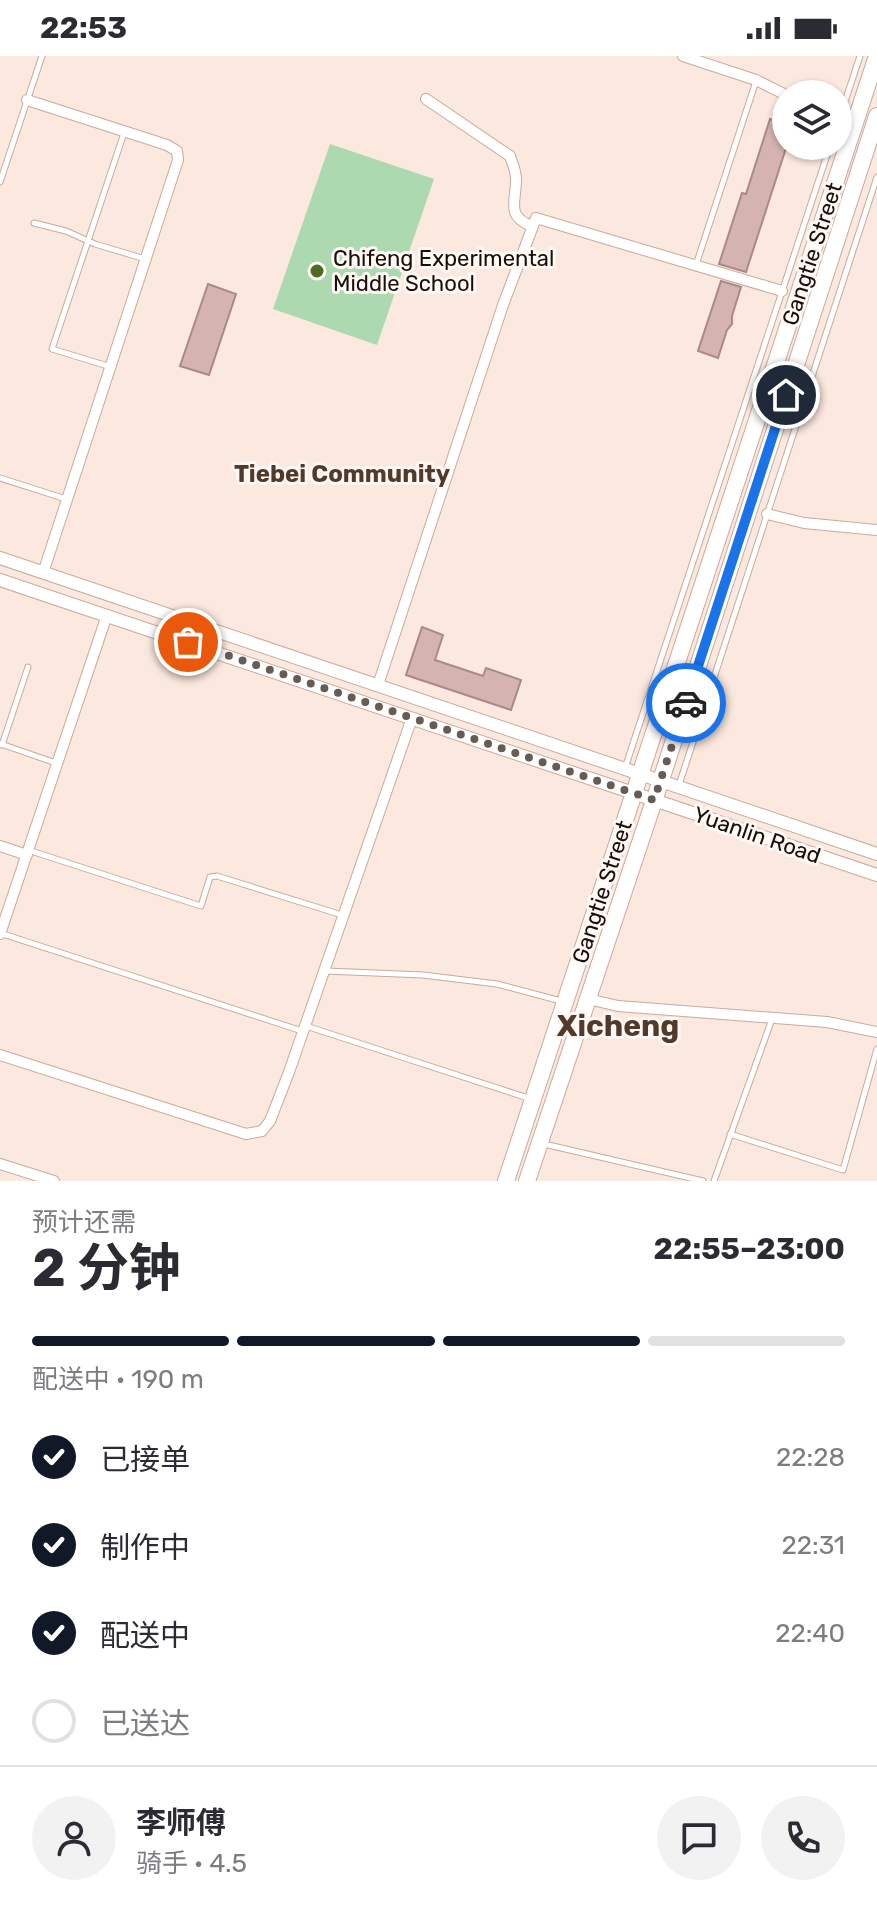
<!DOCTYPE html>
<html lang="zh">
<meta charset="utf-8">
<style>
:root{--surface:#fff;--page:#f2f2f3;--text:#2b2b33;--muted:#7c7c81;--line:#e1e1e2;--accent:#111827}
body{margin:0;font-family:Rubik,"Noto Sans SC",sans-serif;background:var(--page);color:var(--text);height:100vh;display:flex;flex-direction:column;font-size:30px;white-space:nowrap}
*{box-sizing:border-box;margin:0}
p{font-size:26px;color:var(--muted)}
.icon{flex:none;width:44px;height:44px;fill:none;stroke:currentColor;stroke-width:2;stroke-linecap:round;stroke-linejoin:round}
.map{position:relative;height:1125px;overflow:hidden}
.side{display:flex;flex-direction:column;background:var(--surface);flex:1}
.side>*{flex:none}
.buttons{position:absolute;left:772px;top:24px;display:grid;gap:16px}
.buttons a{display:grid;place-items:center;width:80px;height:80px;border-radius:50%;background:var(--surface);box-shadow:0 2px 6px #0004;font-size:40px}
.pin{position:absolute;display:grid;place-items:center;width:68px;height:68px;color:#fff;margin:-34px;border:4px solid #fff;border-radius:50%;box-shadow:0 2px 8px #0007}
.courier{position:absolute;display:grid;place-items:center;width:80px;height:80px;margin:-40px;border:6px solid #1a73e8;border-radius:50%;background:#fff;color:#222;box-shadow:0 2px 10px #0007}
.headline em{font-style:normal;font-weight:700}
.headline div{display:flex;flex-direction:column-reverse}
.headline{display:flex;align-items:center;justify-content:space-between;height:136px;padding:0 32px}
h1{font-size:52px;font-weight:700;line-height:60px}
.bar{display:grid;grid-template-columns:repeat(4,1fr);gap:12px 8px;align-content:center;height:96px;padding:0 32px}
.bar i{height:10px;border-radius:6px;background:var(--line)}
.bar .current{background:var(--accent)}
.bar p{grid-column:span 4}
.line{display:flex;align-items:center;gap:20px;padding:0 32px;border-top:2px solid var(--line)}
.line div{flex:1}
.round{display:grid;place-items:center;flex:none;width:84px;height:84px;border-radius:42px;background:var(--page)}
ol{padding:0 32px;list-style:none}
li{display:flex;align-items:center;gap:24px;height:88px}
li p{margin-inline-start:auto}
li .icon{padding:8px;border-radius:50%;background:var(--accent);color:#fff;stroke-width:4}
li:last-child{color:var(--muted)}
li i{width:44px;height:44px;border:4px solid var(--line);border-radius:50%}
.status{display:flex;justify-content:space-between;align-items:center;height:56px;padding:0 40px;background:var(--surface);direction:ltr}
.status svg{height:22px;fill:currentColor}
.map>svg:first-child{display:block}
.green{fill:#acd9af}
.building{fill:#d5b3b1;stroke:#aa8988;stroke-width:2}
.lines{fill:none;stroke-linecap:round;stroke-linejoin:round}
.service-casing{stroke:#c8ab9c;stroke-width:7}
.minor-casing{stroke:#c8ab9c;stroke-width:12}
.tertiary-casing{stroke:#c8ab9c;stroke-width:14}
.trunk-casing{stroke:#c8ab9c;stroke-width:18}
.service{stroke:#fff;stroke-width:5}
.minor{stroke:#fff;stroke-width:10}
.tertiary{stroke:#fff;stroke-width:12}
.trunk{stroke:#fff;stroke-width:16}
.done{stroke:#685b54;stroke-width:8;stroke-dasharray:0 14.4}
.route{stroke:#1a73e8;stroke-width:10}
.poi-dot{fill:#4c6c22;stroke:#fff8f5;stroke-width:3}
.labels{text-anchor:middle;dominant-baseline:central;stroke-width:6;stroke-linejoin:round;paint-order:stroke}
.street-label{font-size:22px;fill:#190f09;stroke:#fff8f5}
.poi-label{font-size:22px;fill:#190f09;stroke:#fff8f5;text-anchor:start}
.neighbourhood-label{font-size:24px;font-weight:bold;fill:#51392c;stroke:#fff8f5}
.district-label{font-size:30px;font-weight:bold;fill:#51392c;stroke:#fff8f5}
</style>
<div class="status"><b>22:53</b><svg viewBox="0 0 49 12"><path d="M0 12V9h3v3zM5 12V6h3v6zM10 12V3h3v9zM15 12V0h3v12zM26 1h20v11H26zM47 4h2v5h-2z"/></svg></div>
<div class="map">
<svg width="877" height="1125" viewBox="0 0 877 1125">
<rect width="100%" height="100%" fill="#fbe8df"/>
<path class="green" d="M 330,88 L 434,123 L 377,289 L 273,253 Z"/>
<g class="building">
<path d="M 770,63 L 786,68 L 786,92 L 746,216 L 719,208 L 742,137 L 746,138 Z"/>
<path d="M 721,225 L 741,231 L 732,260 L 732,268 L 727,274 L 718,302 L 698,295 Z"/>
<path d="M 208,228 L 236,238 L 209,319 L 180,310 Z"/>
<path d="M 422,571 L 443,579 L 435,604 L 483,620 L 486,612 L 521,624 L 511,654 L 406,619 Z"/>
</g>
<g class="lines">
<defs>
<g id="service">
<path d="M 838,67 L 860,0"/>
<path d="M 0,126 L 42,0"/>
<path d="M 34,167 L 66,175 L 95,188 L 145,203"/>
<path d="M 696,209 L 756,25"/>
<path d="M 111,311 L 52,293 L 124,77"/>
<path d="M 0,422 L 66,443"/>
<path d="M 1,688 L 56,707"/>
<path d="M 2,689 L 28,611"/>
<path d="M 625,712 L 830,90"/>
<path d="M 679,729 L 877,121"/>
<path d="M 28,794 L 201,850 L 210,821 L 217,820 L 342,859"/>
<path d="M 0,877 L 302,975"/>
<path d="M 326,915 L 423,919 L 497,928 L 561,945"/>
<path d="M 306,970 L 528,1042"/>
<path d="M 730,1078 L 843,1114 L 877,993"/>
<path d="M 544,1088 L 703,1125"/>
<path d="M 714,1125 L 772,963"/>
</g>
<g id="minor">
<path d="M 683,0 L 756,24 L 786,39"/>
<path d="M 426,43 L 510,100 C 513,109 517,117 516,126 C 515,149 507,159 531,170"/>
<path d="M 27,44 L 167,89 L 177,95 L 178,104 L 43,517"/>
<path d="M 767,458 L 804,467 L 877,474"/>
<path d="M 378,629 L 503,249 L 536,162 L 782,235"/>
<path d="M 0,790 L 27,799"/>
<path d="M 0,878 L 107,559"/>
<path d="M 588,943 L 618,950 L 827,966 L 877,976"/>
<path d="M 0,999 L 246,1078 L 262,1075 L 270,1065 L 289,1016 L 412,662"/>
<path d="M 0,1108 L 54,1125"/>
</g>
<g id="tertiary">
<path d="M 0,502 L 877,798"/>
<path d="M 0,524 L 877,819"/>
</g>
<g id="trunk">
<path d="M 506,1125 L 877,0"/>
<path d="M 527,1125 L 661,724 L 877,60"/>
</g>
</defs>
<use href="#service" class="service-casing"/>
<use href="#minor" class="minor-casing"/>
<use href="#tertiary" class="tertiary-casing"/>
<use href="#trunk" class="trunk-casing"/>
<use href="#service" class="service"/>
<use href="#minor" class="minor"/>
<use href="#tertiary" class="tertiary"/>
<use href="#trunk" class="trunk"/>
</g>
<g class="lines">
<path class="done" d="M 188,586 L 654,744 L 686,647"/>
<path class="route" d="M 686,647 L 786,339"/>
</g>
<circle class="poi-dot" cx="317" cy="215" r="8"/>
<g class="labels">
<g class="street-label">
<text transform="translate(812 198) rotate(-72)">Gangtie Street</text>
<text transform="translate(757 779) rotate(19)">Yuanlin Road</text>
<text transform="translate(602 836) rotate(-72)">Gangtie Street</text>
</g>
<g class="poi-label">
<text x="333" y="202">Chifeng Experimental<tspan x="333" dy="25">Middle School</tspan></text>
</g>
<g class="neighbourhood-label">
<text x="342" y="418">Tiebei Community</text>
</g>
<g class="district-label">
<text x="618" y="970">Xicheng</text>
</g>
</g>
</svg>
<div class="buttons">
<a><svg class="icon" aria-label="layers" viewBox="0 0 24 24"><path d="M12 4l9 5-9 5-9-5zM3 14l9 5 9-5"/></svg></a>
</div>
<div class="pin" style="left:188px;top:586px;background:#ea580c"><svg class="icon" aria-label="bag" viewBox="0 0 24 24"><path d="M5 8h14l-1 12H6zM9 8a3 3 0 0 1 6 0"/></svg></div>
<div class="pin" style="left:786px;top:339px;background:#1f2937"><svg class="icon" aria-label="home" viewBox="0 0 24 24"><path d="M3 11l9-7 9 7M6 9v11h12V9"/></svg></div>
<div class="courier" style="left:686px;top:647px"><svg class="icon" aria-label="car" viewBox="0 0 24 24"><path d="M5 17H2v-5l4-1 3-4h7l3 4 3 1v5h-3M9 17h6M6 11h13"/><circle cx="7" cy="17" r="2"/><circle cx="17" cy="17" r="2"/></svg></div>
</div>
<section class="side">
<div class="headline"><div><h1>2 分钟</h1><p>预计还需</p></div><em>22:55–23:00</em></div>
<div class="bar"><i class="current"></i><i class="current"></i><i class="current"></i><i></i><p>配送中 · 190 m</p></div>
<ol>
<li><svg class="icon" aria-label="check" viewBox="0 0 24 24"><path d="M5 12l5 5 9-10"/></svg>已接单<p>22:28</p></li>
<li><svg class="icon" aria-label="check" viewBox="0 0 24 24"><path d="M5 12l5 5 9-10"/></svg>制作中<p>22:31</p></li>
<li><svg class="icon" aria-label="check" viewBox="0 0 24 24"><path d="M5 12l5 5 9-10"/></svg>配送中<p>22:40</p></li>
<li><i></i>已送达</li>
</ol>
<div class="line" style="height:144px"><a class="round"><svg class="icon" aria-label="person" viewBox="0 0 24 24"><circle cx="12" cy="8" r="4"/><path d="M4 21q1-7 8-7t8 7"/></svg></a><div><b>李师傅</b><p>骑手 · 4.5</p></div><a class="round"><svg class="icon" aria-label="chat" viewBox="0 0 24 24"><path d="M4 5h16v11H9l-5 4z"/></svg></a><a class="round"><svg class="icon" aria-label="phone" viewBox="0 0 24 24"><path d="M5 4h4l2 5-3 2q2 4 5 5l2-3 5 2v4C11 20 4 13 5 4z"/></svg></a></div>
</section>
